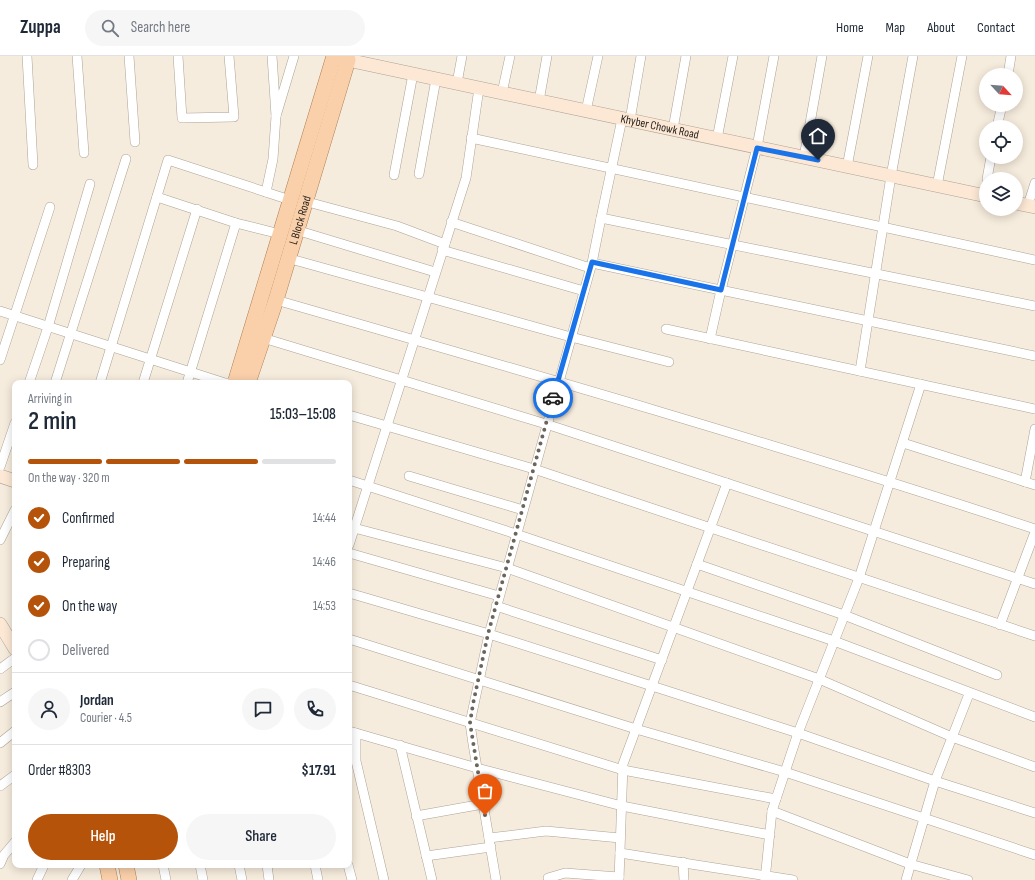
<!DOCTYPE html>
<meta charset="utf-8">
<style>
:root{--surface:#fff;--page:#f6f6f7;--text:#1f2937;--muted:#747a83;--line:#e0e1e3;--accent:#b45309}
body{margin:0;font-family:"Sofia Sans Condensed",sans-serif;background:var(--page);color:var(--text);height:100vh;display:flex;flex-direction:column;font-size:15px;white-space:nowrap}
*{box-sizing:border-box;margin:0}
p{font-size:13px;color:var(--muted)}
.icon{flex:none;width:22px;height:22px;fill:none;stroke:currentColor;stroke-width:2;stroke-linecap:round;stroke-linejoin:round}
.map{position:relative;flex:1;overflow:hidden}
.panel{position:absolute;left:12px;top:324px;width:340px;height:488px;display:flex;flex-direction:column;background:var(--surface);border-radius:8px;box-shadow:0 2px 10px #0003}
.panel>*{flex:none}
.needle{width:26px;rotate:116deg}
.buttons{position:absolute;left:979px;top:12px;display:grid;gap:8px}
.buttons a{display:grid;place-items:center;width:44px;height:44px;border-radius:50%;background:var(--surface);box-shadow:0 2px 10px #0003;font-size:20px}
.pin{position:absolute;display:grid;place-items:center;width:34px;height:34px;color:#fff;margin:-41px -17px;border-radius:50% 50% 50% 0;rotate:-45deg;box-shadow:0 0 4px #0007}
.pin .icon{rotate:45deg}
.courier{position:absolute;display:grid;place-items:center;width:40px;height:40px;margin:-20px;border:3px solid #1a73e8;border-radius:50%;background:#fff;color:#222;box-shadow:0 1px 5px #0007}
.summary em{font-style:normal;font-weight:600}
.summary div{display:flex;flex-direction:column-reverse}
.summary{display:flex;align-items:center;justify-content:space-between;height:68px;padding:0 16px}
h1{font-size:26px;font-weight:600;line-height:30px}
.bar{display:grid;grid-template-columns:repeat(4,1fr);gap:6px 4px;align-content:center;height:48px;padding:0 16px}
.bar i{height:5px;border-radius:3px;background:var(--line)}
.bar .active{background:var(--accent)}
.bar p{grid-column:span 4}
.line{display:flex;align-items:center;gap:10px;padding:0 16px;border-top:1px solid var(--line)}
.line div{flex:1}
.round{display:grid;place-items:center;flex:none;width:42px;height:42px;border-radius:21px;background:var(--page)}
ol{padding:0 16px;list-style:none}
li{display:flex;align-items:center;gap:12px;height:44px}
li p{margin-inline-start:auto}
li .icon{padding:4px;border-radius:50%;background:var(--accent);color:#fff;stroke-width:4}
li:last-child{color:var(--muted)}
li i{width:22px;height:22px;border:2px solid var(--line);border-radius:50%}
.action{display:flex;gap:8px;margin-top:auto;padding:8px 16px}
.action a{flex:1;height:46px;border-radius:24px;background:var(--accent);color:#fff;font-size:16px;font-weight:600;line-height:46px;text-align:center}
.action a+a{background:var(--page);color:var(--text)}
header{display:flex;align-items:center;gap:24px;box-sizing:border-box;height:56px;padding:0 20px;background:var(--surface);border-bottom:1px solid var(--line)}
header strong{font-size:19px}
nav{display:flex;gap:22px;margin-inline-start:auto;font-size:14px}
.search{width:280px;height:36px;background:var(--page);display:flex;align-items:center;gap:10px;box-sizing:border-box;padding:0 14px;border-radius:22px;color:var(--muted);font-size:15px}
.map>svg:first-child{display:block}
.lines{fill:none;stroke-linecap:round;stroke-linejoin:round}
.street-casing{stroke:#aca395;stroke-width:10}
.secondary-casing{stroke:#aca395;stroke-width:14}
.primary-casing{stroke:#ac7d52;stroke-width:16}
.street{stroke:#fff;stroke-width:9}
.secondary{stroke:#fde8d5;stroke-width:13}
.primary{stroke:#fad0aa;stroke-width:15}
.done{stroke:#6b655c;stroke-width:4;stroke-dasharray:0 7.2}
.route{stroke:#1a73e8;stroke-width:5}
.labels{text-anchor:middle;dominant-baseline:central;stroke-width:3.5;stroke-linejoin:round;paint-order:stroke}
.street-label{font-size:12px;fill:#201d17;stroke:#fff}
</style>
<header>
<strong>Zuppa</strong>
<div class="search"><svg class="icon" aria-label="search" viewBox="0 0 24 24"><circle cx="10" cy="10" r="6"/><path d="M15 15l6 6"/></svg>Search here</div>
<nav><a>Home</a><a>Map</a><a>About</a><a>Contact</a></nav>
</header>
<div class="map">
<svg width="1035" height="824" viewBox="0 0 1035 824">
<rect width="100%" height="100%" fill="#f6ecdd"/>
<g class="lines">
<defs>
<g id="street">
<path d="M 27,0 L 33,109"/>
<path d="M 77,0 L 84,97"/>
<path d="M 129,0 L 135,86"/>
<path d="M 178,0 L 182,62 L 234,61 L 229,0"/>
<path d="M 272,0 L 276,60 L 294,0"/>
<path d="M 1008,19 L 1011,0"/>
<path d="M 457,27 L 462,0"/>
<path d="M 502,37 L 510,0"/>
<path d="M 539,45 L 547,0"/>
<path d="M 586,55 L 598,0"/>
<path d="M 630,64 L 641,0"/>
<path d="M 997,71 L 1002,49"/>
<path d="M 673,73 L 686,0"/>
<path d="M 471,82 L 1035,204"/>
<path d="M 717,83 L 733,0"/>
<path d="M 804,101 L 822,0"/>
<path d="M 847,111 L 868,0"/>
<path d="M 419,118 L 436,23"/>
<path d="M 394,119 L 413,18"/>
<path d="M 987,123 L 991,101"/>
<path d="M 937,130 L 962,0"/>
<path d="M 266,136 L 273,103 L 276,60"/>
<path d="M 157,141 L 236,167 L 280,178"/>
<path d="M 304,145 L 397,170 L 445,188"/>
<path d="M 1028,149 L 1035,127"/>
<path d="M 601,162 L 622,63"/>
<path d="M 451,166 L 590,212"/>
<path d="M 296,174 L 435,216"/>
<path d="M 442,194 L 584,235"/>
<path d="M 287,202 L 571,281 L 669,306"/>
<path d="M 592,207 L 1035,300"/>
<path d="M 276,244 C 530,317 784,390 1035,473"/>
<path d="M 0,255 L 225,327 L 233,327"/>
<path d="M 666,273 L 1035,353"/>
<path d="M 263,282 L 546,368 L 1035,528"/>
<path d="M 710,283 L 721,234 L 757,91 L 774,0"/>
<path d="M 0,304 L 50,151"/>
<path d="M 860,315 L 891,120 L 913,0"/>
<path d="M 29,327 L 48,271 L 90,128"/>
<path d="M 55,327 L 126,103"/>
<path d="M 100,327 L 168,104 L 290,144"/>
<path d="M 143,327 L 197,153"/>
<path d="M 187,327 L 236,167"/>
<path d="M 349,359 L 534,413 L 1035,580"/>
<path d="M 903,387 L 1035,429"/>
<path d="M 0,411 L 15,367"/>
<path d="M 409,420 L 523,454"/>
<path d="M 349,424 L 516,478 L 834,585 L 1035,661"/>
<path d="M 1025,426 L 1035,373"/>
<path d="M 354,472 L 507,512 L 819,623 L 952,681 L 1035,711"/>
<path d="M 0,484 L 15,454"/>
<path d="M 349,489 L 466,122 L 479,32"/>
<path d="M 349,497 L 499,540"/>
<path d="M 697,508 L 844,559 L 997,619"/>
<path d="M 349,537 L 489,578 L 652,630 L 798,677 L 935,725 L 1035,757"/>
<path d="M 496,550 L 662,604"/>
<path d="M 1000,569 L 1035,476"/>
<path d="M 349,583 L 636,673 L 785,716 L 1035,799"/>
<path d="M 0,613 L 15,602"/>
<path d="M 349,629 L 623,714 L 776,743"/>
<path d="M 0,646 L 15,636"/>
<path d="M 349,675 L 477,712 L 622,750 L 770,779"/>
<path d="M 356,677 L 356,705 L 384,824"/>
<path d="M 0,687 L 15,675"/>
<path d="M 400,689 L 432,824"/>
<path d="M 0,730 L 15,719"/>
<path d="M 772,755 L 910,808 L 968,824"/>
<path d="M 416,760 L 483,748"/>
<path d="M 489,782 L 546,775 L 620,782"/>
<path d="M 620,797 L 793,824"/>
<path d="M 426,800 L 491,791"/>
<path d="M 683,806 L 684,824"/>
<path d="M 0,808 L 4,799 L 15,786"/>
<path d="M 163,809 L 166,824"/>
<path d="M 200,809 L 203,824"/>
<path d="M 239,809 L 242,824"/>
<path d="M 267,809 L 269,824"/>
<path d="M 315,809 L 318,824"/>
<path d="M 348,809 L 352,824"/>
<path d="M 548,822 L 565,817 L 619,821"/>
<path d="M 37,824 L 44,809"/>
<path d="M 72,824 L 81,809"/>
<path d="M 496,824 L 473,688 L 470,667 L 489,578 L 592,207 L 601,162 L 1035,250"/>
<path d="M 619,824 L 623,708 L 727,427"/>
<path d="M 765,824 L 772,755 L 798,677 L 859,522 L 921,328"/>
<path d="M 906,824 L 935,725 L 969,638"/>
</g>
<g id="secondary">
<path id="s1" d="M 338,2 L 986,140"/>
<path d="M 1016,147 L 1035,151"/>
<path d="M 0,420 L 15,425"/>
<path d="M 0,568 L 15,593"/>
</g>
<g id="primary">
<path d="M 235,327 L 334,0"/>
<path id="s2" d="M 248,327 L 276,244 L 348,4 L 347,0"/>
<path d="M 107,809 L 110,824"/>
<path d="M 126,809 L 129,824"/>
</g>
</defs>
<use href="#street" class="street-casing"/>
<use href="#secondary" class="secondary-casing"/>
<use href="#primary" class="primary-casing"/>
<use href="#street" class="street"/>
<use href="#secondary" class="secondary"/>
<use href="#primary" class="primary"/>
</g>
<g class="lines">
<path class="done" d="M 485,759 L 470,667 L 473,648 L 488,578 L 553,342"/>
<path class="route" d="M 553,342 L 592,206 L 721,234 L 757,92 L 818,104"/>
</g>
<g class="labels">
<g class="street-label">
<text stroke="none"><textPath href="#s1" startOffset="329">Khyber Chowk Road</textPath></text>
<text stroke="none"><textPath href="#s2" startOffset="171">L Block Road</textPath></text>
</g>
</g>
</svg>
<div class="buttons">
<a><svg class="needle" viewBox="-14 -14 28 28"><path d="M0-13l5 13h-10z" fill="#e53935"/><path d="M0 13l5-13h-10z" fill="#747a83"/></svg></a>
<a><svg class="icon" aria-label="locate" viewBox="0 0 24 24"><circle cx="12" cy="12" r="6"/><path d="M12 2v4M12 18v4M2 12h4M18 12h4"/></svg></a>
<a><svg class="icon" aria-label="layers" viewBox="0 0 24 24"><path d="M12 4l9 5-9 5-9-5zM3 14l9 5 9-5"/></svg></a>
</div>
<div class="pin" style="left:485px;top:759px;background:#ea580c"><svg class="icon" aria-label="bag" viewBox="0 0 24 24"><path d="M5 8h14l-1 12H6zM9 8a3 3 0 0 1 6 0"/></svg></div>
<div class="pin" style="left:818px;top:104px;background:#1f2937"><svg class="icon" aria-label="home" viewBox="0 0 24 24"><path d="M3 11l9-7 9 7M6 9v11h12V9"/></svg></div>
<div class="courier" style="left:553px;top:342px"><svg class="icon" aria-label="car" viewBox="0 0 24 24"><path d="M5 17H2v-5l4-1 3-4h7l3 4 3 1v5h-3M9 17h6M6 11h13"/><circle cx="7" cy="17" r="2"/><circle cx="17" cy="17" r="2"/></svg></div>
<section class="panel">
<div class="summary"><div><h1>2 min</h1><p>Arriving in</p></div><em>15:03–15:08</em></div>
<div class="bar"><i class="active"></i><i class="active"></i><i class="active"></i><i></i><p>On the way · 320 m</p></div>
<ol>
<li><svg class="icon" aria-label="check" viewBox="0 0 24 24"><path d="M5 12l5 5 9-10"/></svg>Confirmed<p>14:44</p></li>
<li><svg class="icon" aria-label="check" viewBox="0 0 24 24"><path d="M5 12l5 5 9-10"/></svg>Preparing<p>14:46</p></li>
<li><svg class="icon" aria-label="check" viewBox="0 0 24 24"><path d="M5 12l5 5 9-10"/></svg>On the way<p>14:53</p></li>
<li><i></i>Delivered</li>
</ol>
<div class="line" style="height:72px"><a class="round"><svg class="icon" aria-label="person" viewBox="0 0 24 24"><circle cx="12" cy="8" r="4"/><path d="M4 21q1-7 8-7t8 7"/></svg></a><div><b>Jordan</b><p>Courier · 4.5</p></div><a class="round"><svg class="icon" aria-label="chat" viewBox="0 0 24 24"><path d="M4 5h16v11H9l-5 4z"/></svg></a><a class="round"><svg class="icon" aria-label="phone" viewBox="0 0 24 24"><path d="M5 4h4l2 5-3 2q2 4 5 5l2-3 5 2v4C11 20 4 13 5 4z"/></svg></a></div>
<div class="line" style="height:52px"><div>Order #8303</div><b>$17.91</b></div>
<div class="action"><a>Help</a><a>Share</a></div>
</section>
</div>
